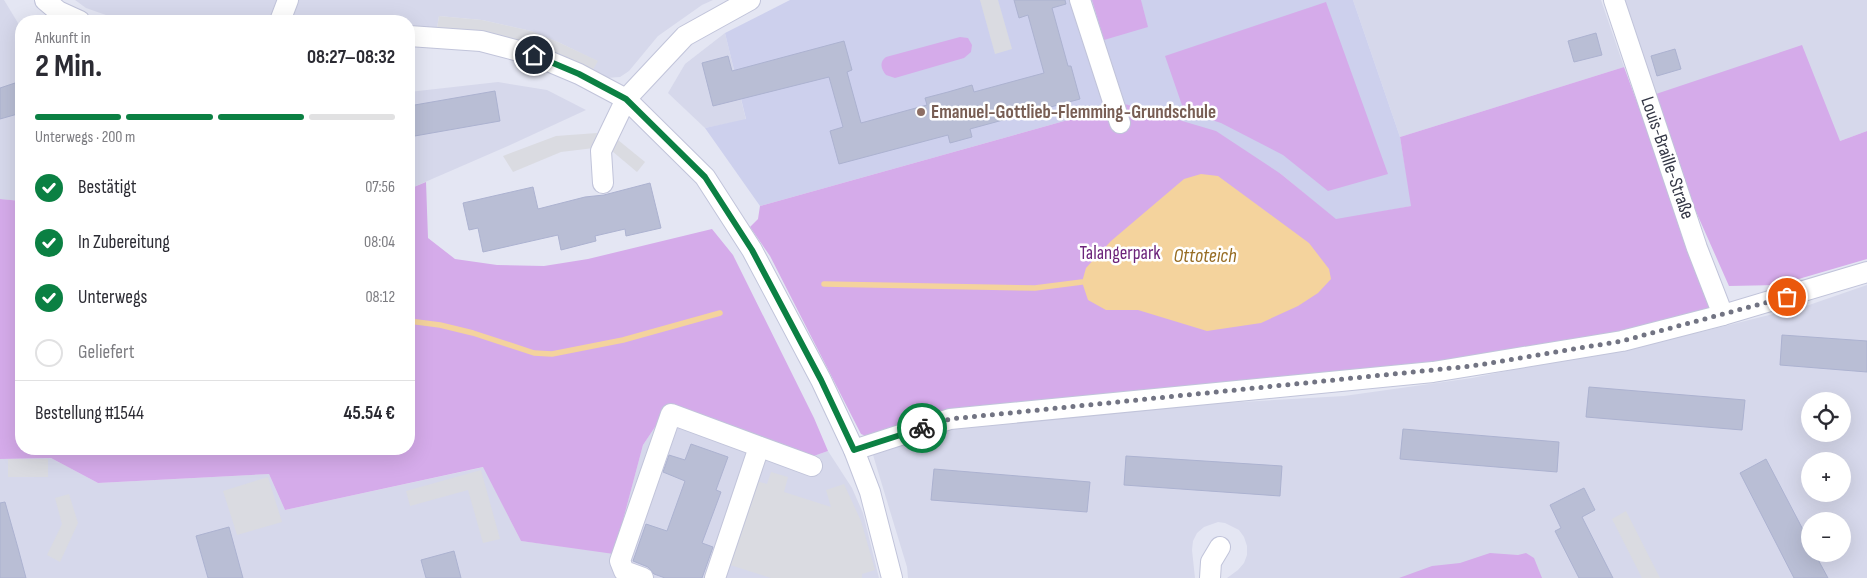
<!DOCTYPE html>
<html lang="de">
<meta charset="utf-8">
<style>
:root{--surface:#fff;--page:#f2f2f3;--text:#2b2b33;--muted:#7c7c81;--line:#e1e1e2;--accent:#0b8043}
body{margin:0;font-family:"Sofia Sans Condensed",sans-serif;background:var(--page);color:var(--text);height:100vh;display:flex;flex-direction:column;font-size:19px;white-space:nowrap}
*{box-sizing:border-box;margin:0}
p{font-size:16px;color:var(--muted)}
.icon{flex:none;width:28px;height:28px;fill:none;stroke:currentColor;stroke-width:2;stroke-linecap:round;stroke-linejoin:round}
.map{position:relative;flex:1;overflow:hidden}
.panel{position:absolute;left:15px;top:15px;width:400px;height:440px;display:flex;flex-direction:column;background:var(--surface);border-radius:20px;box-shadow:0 5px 20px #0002}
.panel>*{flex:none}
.tools{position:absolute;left:1801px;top:392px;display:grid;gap:10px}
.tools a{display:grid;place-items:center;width:50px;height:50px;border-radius:50%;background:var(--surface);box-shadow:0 5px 20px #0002;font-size:25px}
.pin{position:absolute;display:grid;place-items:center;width:42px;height:42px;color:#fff;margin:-21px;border:2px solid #fff;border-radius:50%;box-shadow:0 1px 5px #0007}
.courier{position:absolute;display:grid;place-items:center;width:50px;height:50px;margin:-25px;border:4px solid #0b8043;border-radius:50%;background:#fff;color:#222;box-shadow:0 1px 6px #0007}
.summary em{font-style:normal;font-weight:700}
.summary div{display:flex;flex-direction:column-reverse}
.summary{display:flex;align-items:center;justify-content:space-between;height:85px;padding:0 20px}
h1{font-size:32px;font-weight:700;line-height:38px}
.bar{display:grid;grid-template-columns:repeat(4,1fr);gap:8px 5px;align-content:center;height:60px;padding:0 20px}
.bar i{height:6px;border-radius:4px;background:var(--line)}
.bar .selected{background:var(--accent)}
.bar p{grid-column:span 4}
.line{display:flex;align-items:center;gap:12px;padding:0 20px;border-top:1px solid var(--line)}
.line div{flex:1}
ol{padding:0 20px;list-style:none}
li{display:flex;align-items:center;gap:15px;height:55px}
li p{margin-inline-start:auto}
li .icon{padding:5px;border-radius:50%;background:var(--accent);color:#fff;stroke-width:4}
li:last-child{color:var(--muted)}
li i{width:28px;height:28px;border:2px solid var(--line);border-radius:50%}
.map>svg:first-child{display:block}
.residential{fill:#d6d8eb;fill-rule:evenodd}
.education{fill:#cdd0ed}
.green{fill:#d5abea}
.parking{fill:#dadbe1}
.water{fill:#f4d39d}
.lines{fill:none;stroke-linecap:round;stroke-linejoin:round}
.stream{stroke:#f4d39d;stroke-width:5.5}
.building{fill:#b9bed5;stroke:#acb2d0}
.minor-casing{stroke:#c1c4da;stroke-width:22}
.minor{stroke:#fff;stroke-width:20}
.done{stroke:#727483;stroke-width:5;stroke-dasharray:0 9}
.route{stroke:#0b8043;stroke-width:6}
.education-dot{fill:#8d6e63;stroke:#fff;stroke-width:2}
.labels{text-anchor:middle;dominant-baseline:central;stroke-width:5;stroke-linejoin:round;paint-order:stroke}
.education-label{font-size:19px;font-weight:bold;fill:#785e54;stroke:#fff;text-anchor:start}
.street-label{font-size:19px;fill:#343746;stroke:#fff}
.park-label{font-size:19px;fill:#6c247a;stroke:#fff}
.water-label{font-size:20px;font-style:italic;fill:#966c23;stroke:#fff}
</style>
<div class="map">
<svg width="1867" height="578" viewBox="0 0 1867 578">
<rect width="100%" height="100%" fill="#e4e6f3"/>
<g class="residential">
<path d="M 0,0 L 4,0 L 21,28 L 21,201 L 0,199 Z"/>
<path d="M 75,0 L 282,0 L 272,21 L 123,21 L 86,8 Z"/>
<path d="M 295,0 L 713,0 L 702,5 L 658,36 L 629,71 L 620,77 L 606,78 L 591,73 L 597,61 L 558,42 L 531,31 L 482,20 L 439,16 L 437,28 L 409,32 L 409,21 L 286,21 Z"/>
<path d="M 1353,0 L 1601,0 L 1624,67 L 1400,137 Z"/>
<path d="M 1621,0 L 1867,0 L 1867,131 L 1840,141 L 1653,95 Z"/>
<path d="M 725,33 L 746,120 L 705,128 L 668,93 L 685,64 Z"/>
<path d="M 498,82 L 547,90 L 586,110 L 508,146 L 409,189 L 409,92 Z"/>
<path d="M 1867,285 L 1867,578 L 1227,578 L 1238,570 L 1244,563 L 1247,555 L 1247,546 L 1244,537 L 1239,530 L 1225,523 L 1218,522 L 1204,527 L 1197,533 L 1193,541 L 1192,550 L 1195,578 L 908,578 L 907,567 L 873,455 L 896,440 L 967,425 L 1103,410 L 1344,396 L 1472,378 L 1705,331 L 1809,305 ZM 1810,401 L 1842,401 L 1842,434 L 1810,434 ZM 1810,461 L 1842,461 L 1842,494 L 1810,494 ZM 1810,521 L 1842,521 L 1842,554 L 1810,554 Z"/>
<path d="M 680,411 L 808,458 L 828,451 L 852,488 L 863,513 L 879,578 L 0,578 L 0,459 L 51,458 L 98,483 L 269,474 L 285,510 L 484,467 L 521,541 L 614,553 L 643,445 L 655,427 Z"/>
</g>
<path class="education" d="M 790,0 L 1353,0 L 1400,137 L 1412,206 L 1336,220 L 1281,174 L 1125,104 L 760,206 L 705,128 L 746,119 L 725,33 Z"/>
<g class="green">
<path d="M 1092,0 L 1141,0 L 1148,27 L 1104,40 Z"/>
<path d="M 1326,2 L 1388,174 L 1328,191 L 1283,155 L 1221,123 L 1184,111 L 1165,56 Z"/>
<path d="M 960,37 L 968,38 L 972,45 L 971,52 L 964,58 L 895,78 L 886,75 C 881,69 879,62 886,57 Z"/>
<path d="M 1802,45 L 1840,141 L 1867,131 L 1867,259 L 1778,285 L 1729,286 L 1682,180 L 1653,95 Z"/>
<path d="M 1624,67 L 1689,243 L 1718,313 L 1620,337 L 873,439 L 861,434 L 770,256 L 750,227 L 758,219 L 760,206 L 1125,104 L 1216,131 L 1281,174 L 1336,219 L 1411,206 L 1400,137 Z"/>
<path d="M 426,182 L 428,238 L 455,259 L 497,265 L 544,266 L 588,259 L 712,229 L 733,255 L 814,418 L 828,451 L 808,458 L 680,411 L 655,427 L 643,445 L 614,554 L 521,541 L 483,467 L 285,510 L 269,474 L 98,483 L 51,458 L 0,459 L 0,199 L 21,201 L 21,449 L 409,449 L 409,189 Z"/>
<path d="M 1490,553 L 1518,555 L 1526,553 L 1534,558 L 1542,578 L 1399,578 L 1432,566 L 1460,563 Z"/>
</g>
<g class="parking">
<path d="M 980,0 L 998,0 L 1012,49 L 995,54 Z"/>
<path d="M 439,16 L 482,20 L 531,31 L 558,42 L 598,61 L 591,73 L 437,28 Z"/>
<path d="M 597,133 L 594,148 L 561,152 L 513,172 L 503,156 L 556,136 Z"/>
<path d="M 618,140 L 645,162 L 637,172 L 612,151 Z"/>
<path d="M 48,459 L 48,477 L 8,477 L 8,459 Z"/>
<path d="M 481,470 L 500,539 L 483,543 L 468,490 L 410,506 L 406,491 Z"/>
<path d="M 771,472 L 788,477 L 784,492 L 831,507 L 826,490 L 844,484 L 861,521 L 875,570 L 862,574 L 862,578 L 771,578 L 727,564 L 753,480 L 767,484 Z"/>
<path d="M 268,477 L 282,522 L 237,535 L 223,491 Z"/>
<path d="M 69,494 L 78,523 L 60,562 L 47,555 L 62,524 L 55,498 Z"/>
<path d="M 1626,511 L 1660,578 L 1642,578 L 1612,519 Z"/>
</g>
<path class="water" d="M 1201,174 L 1218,176 L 1309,243 L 1329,269 L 1331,279 L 1318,293 L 1298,306 L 1261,323 L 1207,331 L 1138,310 L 1106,310 L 1088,300 L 1082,282 L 1086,268 L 1111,241 L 1184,179 Z"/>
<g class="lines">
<g class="stream">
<path d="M 824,284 L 1035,288 L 1082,282"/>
<path d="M 409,321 L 440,325 L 473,333 L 534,353 L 552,354 L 623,340 L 720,313"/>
</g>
</g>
<g class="building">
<path d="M 1014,0 L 1065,0 L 1066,4 L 1052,8 L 1068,66 L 1071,66 L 1080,99 L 970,129 L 972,137 L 950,143 L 948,135 L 839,164 L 830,131 L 843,127 L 829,77 L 713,106 L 702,63 L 728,56 L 732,71 L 844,41 L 852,70 L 847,72 L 861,123 L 927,105 L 925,98 L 948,92 L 972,85 L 974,92 L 1044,73 L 1028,15 L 1019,18 Z"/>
<path d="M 1596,33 L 1602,55 L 1574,62 L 1568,41 Z"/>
<path d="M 1675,49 L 1681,69 L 1657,76 L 1651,56 Z"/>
<path d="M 15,83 L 21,105 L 21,113 L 0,119 L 0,88 Z"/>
<path d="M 495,91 L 500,121 L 409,137 L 409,106 Z"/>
<path d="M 650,183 L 661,228 L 626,236 L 625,229 L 595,236 L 596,241 L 561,250 L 558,235 L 483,252 L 478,228 L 469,230 L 463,203 L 533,187 L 538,209 L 585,197 L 604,195 Z"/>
<path d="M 1782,335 L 1867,341 L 1867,372 L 1780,365 Z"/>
<path d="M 1589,387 L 1745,400 L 1742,430 L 1586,417 Z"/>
<path d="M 1403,429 L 1559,442 L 1557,472 L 1400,459 Z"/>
<path d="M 691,444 L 728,457 L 716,490 L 721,492 L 702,543 L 713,547 L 702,578 L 665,578 L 654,574 L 648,567 L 633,561 L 646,524 L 667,531 L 685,481 L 663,472 L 669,455 L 685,460 Z"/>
<path d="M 1126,456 L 1282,466 L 1280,496 L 1124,485 Z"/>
<path d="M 1766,459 L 1810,543 L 1810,554 L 1815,554 L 1828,578 L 1794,578 L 1740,473 Z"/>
<path d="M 934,469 L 1090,482 L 1087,512 L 931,500 Z"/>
<path d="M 1584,488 L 1595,510 L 1582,517 L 1613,578 L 1579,578 L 1555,531 L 1561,528 L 1550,505 Z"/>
<path d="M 5,502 L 18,548 L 26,578 L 0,578 L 0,503 Z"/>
<path d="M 229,527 L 243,578 L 208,578 L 196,536 Z"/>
<path d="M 454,551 L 461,578 L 426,578 L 421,560 Z"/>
</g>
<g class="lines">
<defs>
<g id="minor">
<path d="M 45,0 L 58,11 L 80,21"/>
<path d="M 1080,0 L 1120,123"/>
<path d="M 1614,0 L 1697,248 L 1723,315"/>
<path d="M 280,21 L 288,0"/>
<path d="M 409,36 L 481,41 L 534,55 L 579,74 L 626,99 L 705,177 L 752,250 L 821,380 L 854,450 L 870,492 L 892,578"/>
<path d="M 603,183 L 601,151 L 626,99 L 685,36 L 750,0"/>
<path d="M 854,450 L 950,419 L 1433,372 L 1622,341 L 1723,315 L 1867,272"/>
<path d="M 643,578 L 624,571 L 620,561 L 671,414 L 812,466"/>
<path d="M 715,578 L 759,447"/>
<path d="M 1210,578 L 1211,562 L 1220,547"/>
</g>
</defs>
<use href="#minor" class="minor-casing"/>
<use href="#minor" class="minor"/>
</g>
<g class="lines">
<path class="done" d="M 922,428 L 950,419 L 1472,366 L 1622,341 L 1787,297"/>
<path class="route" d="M 534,55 L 579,74 L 626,99 L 705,177 L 752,250 L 821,380 L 854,450 L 922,428"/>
</g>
<circle class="education-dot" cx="921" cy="112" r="5"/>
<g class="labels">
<g class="education-label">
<text x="931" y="112">Emanuel-Gottlieb-Flemming-Grundschule</text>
</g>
<g class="street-label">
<text transform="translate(1667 158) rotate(71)">Louis-Braille-Straße</text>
</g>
<g class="park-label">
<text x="1120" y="253">Talangerpark</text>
</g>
<g class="water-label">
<text x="1205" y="256">Ottoteich</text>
</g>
</g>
</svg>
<div class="tools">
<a><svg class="icon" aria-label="locate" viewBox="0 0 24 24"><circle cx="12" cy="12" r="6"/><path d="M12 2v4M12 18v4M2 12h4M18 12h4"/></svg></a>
<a>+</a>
<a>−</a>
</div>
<div class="pin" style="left:1787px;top:297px;background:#ea580c"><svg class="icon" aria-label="bag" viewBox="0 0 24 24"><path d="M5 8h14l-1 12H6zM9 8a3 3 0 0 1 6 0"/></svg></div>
<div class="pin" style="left:534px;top:55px;background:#1f2937"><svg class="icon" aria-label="home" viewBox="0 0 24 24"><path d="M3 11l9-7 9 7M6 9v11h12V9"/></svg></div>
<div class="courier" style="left:922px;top:428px"><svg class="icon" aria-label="bike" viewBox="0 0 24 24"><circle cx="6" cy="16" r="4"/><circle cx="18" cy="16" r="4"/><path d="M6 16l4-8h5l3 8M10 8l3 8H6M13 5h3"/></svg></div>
<section class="panel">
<div class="summary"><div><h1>2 Min.</h1><p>Ankunft in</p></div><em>08:27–08:32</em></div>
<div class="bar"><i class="selected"></i><i class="selected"></i><i class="selected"></i><i></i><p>Unterwegs · 200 m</p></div>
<ol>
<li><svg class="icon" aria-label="check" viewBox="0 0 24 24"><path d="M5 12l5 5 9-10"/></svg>Bestätigt<p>07:56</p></li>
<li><svg class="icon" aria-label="check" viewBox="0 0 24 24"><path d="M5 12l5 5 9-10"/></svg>In Zubereitung<p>08:04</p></li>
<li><svg class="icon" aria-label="check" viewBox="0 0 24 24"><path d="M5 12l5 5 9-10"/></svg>Unterwegs<p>08:12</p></li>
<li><i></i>Geliefert</li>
</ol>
<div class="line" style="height:65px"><div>Bestellung #1544</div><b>45.54 €</b></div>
</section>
</div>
